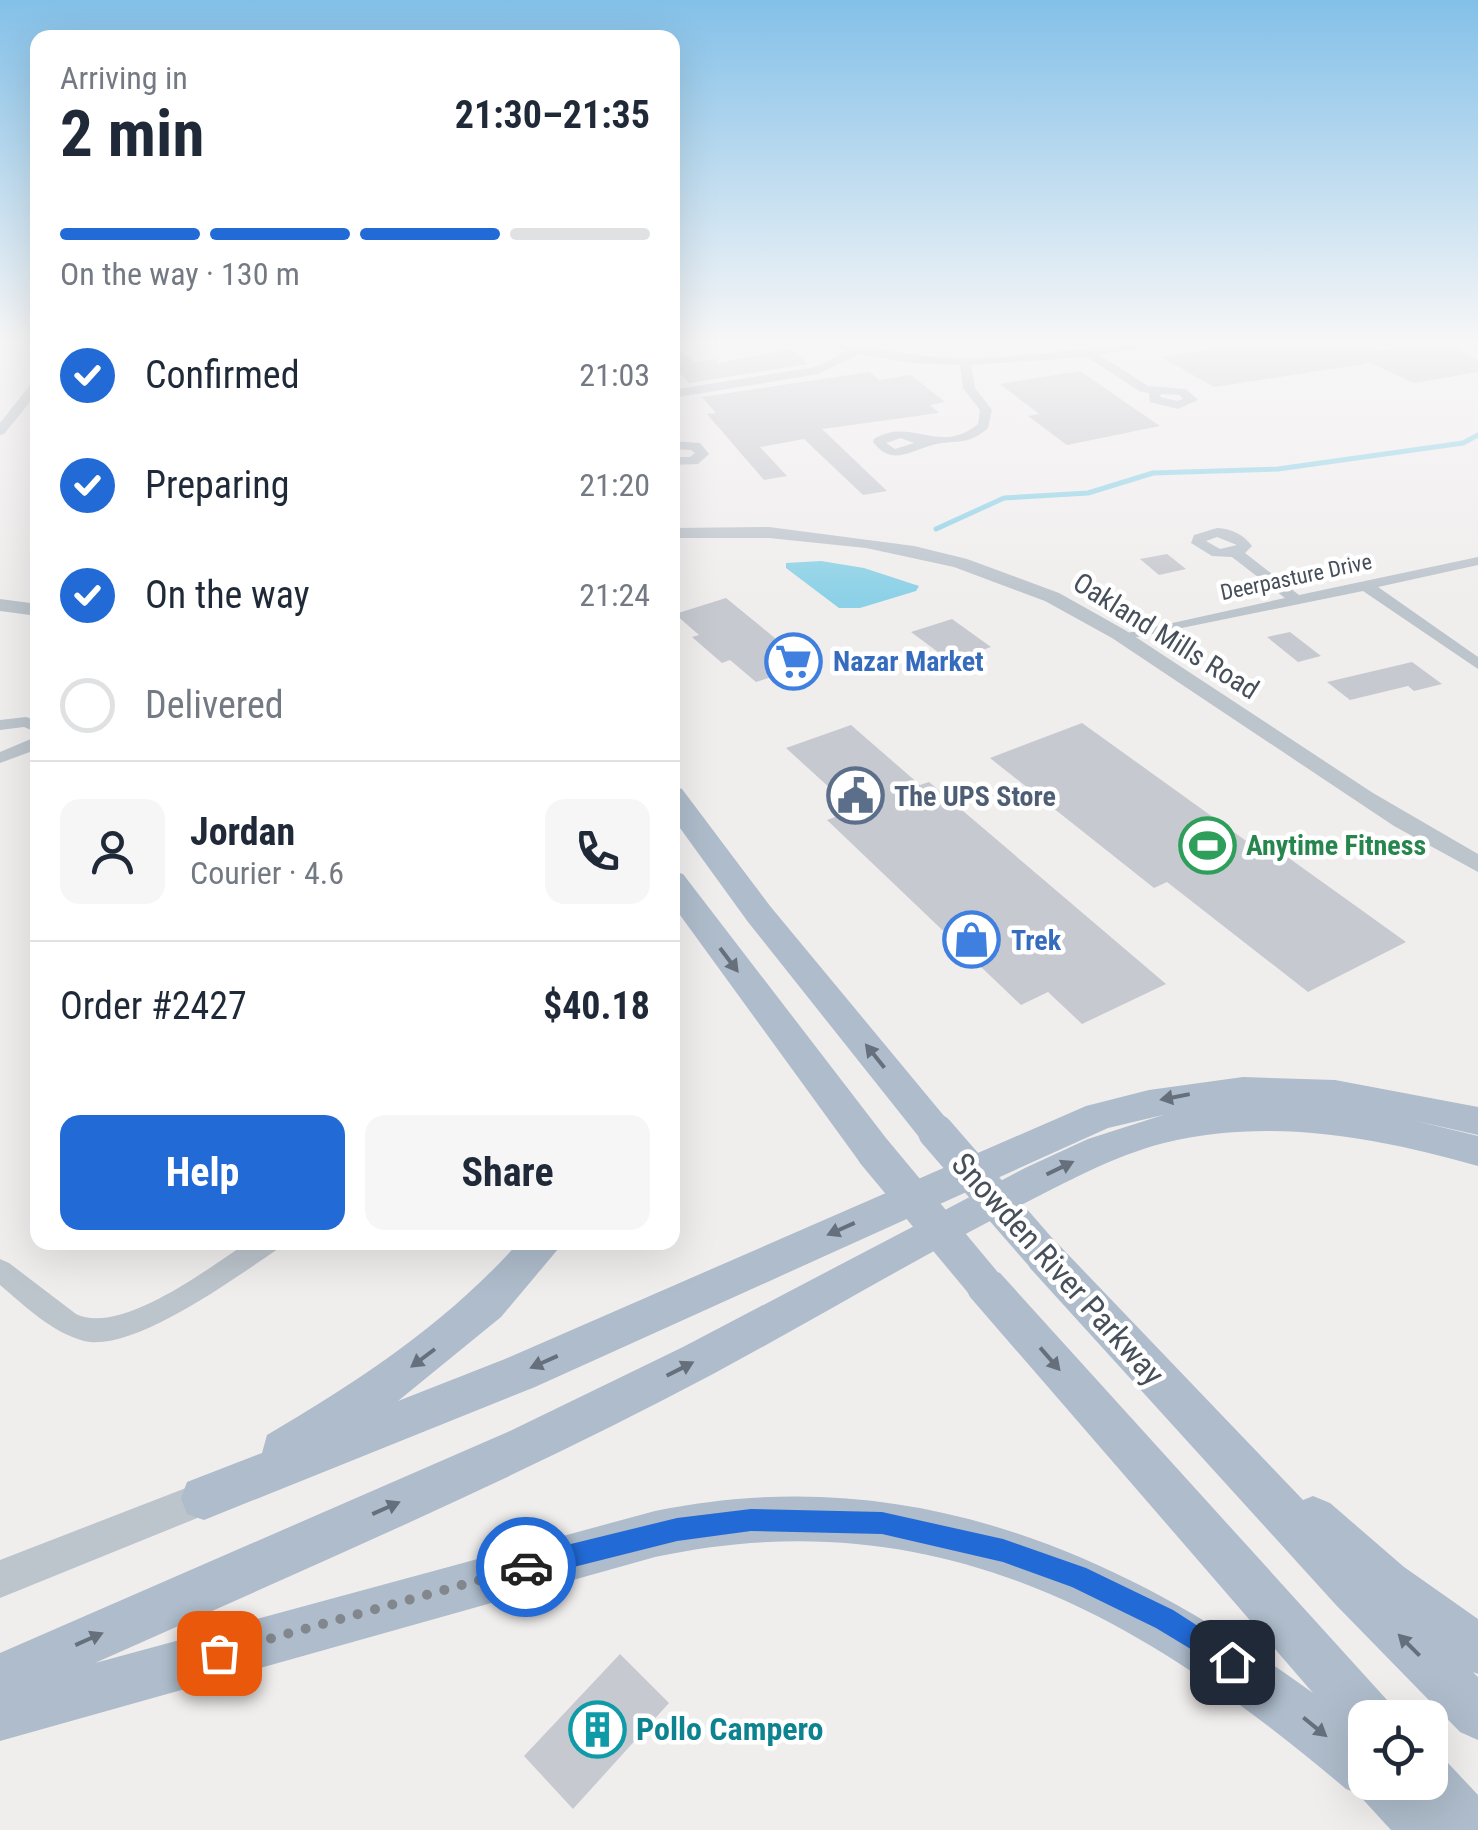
<!DOCTYPE html>
<meta charset="utf-8">
<style>
:root{--surface:#fff;--page:#f6f6f7;--text:#1f2937;--muted:#747a83;--line:#e0e1e3;--accent:#226ad6}
body{margin:0;font-family:"Roboto Condensed",sans-serif;background:var(--page);color:var(--text);height:100vh;display:flex;flex-direction:column;font-size:38px;white-space:nowrap}
*{box-sizing:border-box;margin:0}
p{font-size:32px;color:var(--muted)}
.icon{flex:none;width:55px;height:55px;fill:none;stroke:currentColor;stroke-width:2;stroke-linecap:round;stroke-linejoin:round}
.map{position:relative;flex:1;overflow:hidden}
.panel{position:absolute;left:30px;top:30px;width:650px;height:1220px;display:flex;flex-direction:column;background:var(--surface);border-radius:20px;box-shadow:0 10px 40px #0002}
.panel>*{flex:none}
.controls{position:absolute;left:1348px;top:1700px;display:grid;gap:20px}
.controls a{display:grid;place-items:center;width:100px;height:100px;border-radius:20px;background:var(--surface);box-shadow:0 10px 40px #0002;font-size:50px}
.pin{position:absolute;display:grid;place-items:center;width:85px;height:85px;color:#fff;margin:-42px;border-radius:20px;box-shadow:0 5px 15px #0006}
.courier{position:absolute;display:grid;place-items:center;width:100px;height:100px;margin:-50px;border:8px solid #226ad6;border-radius:50%;background:#fff;color:#222;box-shadow:0 2px 12px #0007}
.head em{font-style:normal;font-weight:700}
.head div{display:flex;flex-direction:column-reverse}
.head{display:flex;align-items:center;justify-content:space-between;height:170px;padding:0 30px}
h1{font-size:65px;font-weight:700;line-height:75px}
.bar{display:grid;grid-template-columns:repeat(4,1fr);gap:15px 10px;align-content:center;height:120px;padding:0 30px}
.bar i{height:12px;border-radius:8px;background:var(--line)}
.bar .on{background:var(--accent)}
.bar p{grid-column:span 4}
.line{display:flex;align-items:center;gap:25px;padding:0 30px;border-top:2px solid var(--line)}
.line div{flex:1}
.round{display:grid;place-items:center;flex:none;width:105px;height:105px;border-radius:20px;background:var(--page)}
ol{padding:0 30px;list-style:none}
li{display:flex;align-items:center;gap:30px;height:110px}
li p{margin-inline-start:auto}
li .icon{padding:10px;border-radius:50%;background:var(--accent);color:#fff;stroke-width:4}
li:last-child{color:var(--muted)}
li i{width:55px;height:55px;border:5px solid var(--line);border-radius:50%}
.cta{display:flex;gap:20px;margin-top:auto;padding:20px 30px}
.cta a{flex:1;height:115px;border-radius:20px;background:var(--accent);color:#fff;font-size:40px;font-weight:700;line-height:115px;text-align:center}
.cta a+a{background:var(--page);color:var(--text)}
.map>svg:first-child{display:block}
.water{fill:#8cd1e7}
.lines{fill:none;stroke-linecap:round;stroke-linejoin:round}
.stream{stroke:#8cd1e7;stroke-width:5}
.building{fill:#c7c9d0}
.minor{fill:#bcc4cc;fill-rule:evenodd}
.tertiary{fill:#bcc4cc;fill-rule:evenodd}
.primary{fill:#aebccb;fill-rule:evenodd}
.primary-bridge{stroke:#aebccb;stroke-width:36}
.oneway{fill:#66707c}
.route{fill:#226ad6}
.done{stroke:#82878d;stroke-width:10;stroke-dasharray:0 18}
.labels{text-anchor:middle;dominant-baseline:central;stroke-width:9;stroke-linejoin:round;paint-order:stroke}
.far-street-label{font-size:22px;fill:#47505a;stroke:#fff}
.street-label{font-size:28px;fill:#47505a;stroke:#fff}
.shop-label{font-size:28px;font-weight:bold;fill:#366cbe;stroke:#fff;text-anchor:start}
.service-label{font-size:28px;font-weight:bold;fill:#4e5e75;stroke:#fff;text-anchor:start}
.leisure-label{font-size:28px;font-weight:bold;fill:#27864d;stroke:#fff;text-anchor:start}
.near-street-label{font-size:32px;fill:#47505a;stroke:#fff}
.near-culture-label{font-size:32px;font-weight:bold;fill:#0d838f;stroke:#fff;text-anchor:start}
</style>
<div class="map">
<svg width="1478" height="1830" viewBox="0 0 1478 1830">
<rect width="100%" height="100%" fill="#f0eded"/>
<path class="water" d="M 821,561 L 864,568 L 919,586 L 916,591 L 860,608 L 839,608 L 786,568 L 786,563 Z"/>
<g class="lines">
<path class="stream" d="M 936,529 L 1004,498 L 1088,493 L 1153,473 L 1278,469 L 1463,443 L 1478,435"/>
</g>
<g class="building">
<path d="M 672,344 L 694,362 L 715,359 L 719,363 L 792,349 L 808,364 L 689,383 L 682,375 L 672,377 Z"/>
<path d="M 1245,344 L 1376,344 L 1376,351 L 1446,344 L 1478,360 L 1478,372 L 1414,383 L 1370,363 L 1214,387 L 1161,357 Z"/>
<path d="M 1080,371 L 1122,400 L 1160,426 L 1067,445 L 1028,416 L 1039,414 L 1000,384 Z"/>
<path d="M 870,372 L 879,380 L 911,375 L 945,402 L 930,405 L 939,413 L 822,429 L 887,491 L 863,495 L 804,439 L 760,447 L 787,476 L 764,480 L 707,414 L 716,413 L 702,397 Z"/>
<path d="M 1167,554 L 1186,569 L 1159,575 L 1140,559 Z"/>
<path d="M 726,598 L 808,665 L 756,682 L 730,660 L 722,663 L 692,637 L 699,635 L 675,614 Z"/>
<path d="M 952,619 L 991,647 L 950,661 L 911,632 Z"/>
<path d="M 1290,632 L 1321,656 L 1298,662 L 1267,637 Z"/>
<path d="M 1412,662 L 1442,684 L 1414,691 L 1408,686 L 1350,700 L 1327,682 Z"/>
<path d="M 1082,723 L 1249,843 L 1261,838 L 1406,942 L 1308,992 L 1167,882 L 1154,888 L 990,758 Z"/>
<path d="M 851,725 L 920,785 L 929,782 L 1166,984 L 1082,1024 L 1048,992 L 1021,1005 L 827,820 L 854,810 L 786,748 Z"/>
<path d="M 620,1654 L 669,1703 L 573,1809 L 524,1756 Z"/>
</g>
<g class="lines">
<g class="minor">
<path d="M 824,344 C 868,344 910,357 954,358 C 1023,360 1092,344 1161,344 L 1100,355 L 1148,386 L 1186,389 L 1198,400 L 1178,409 L 1150,402 L 1149,393 L 1141,392 L 1087,357 L 971,365 L 975,388 L 992,410 L 988,428 C 965,448 954,438 929,446 C 906,453 891,465 873,442 L 874,439 C 910,416 940,456 978,424 L 980,410 L 963,388 L 960,365 L 911,363 L 859,354 L 818,374 L 672,398 L 672,390 L 815,367 L 847,351 ZM 1161,394 L 1179,395 L 1183,399 L 1177,401 L 1160,397 ZM 901,438 L 914,443 L 895,449 L 886,443 Z"/>
<path d="M 34,380 L 38,380 L 38,392 L 4,434 L 0,435 L 0,423 Z"/>
<path d="M 672,441 L 700,443 L 709,454 L 698,464 L 672,465 L 672,457 L 690,457 L 695,453 L 691,450 L 672,449 Z"/>
<path d="M 1217,528 C 1232,529 1243,534 1252,546 L 1245,553 L 1299,595 L 1478,557 L 1478,565 L 1378,587 L 1478,657 L 1478,669 L 1363,591 L 1118,641 L 1118,635 L 1285,598 L 1232,557 L 1212,556 L 1191,543 L 1194,535 ZM 1217,537 L 1237,545 L 1220,549 L 1206,541 Z"/>
<path d="M 26,717 L 38,721 L 38,733 L 24,727 L 0,730 L 0,720 Z"/>
<path d="M 38,736 L 38,749 L 0,763 L 0,752 Z"/>
<path d="M 248,1242 L 281,1242 L 278,1249 C 236,1277 133,1353 84,1341 C 51,1332 25,1306 0,1285 L 0,1259 L 9,1263 L 76,1314 C 121,1336 210,1267 248,1242 Z"/>
</g>
<g class="tertiary">
<path d="M 769,527 L 914,546 L 967,559 L 1059,593 L 1125,630 L 1373,793 L 1478,854 L 1478,872 L 1394,826 L 1112,638 L 1045,601 L 954,567 L 866,548 L 769,538 L 672,538 L 672,528 Z"/>
<path d="M 0,599 L 38,604 L 38,616 L 0,611 Z"/>
<path d="M 204,1481 L 217,1486 L 222,1498 L 217,1510 L 0,1598 L 0,1560 Z"/>
</g>
<g class="primary">
<path d="M 672,786 L 682,789 L 770,906 L 949,1122 L 955,1132 L 949,1142 L 936,1146 L 923,1142 L 748,922 L 672,817 Z"/>
<path d="M 672,871 L 683,874 L 889,1142 L 894,1153 L 889,1164 L 875,1168 L 861,1164 L 672,904 Z"/>
<path d="M 1243,1077 L 1335,1080 L 1478,1107 L 1478,1135 L 1412,1120 L 1478,1136 L 1478,1166 C 1376,1137 1270,1117 1164,1143 C 1113,1156 1065,1183 1019,1206 C 915,1259 815,1319 713,1374 C 512,1481 303,1570 95,1663 L 655,1511 C 904,1460 1115,1549 1313,1693 L 970,1297 L 964,1285 L 970,1273 L 985,1268 L 1000,1273 L 1387,1700 L 1395,1718 L 1365,1718 L 1365,1782 L 1430,1782 L 1430,1755 L 1448,1763 L 1478,1795 L 1478,1830 L 1391,1830 L 1357,1793 L 1346,1789 C 1141,1615 934,1497 655,1557 L 0,1741 L 0,1653 L 510,1431 L 683,1347 L 1025,1168 L 1088,1139 L 1163,1115 L 1108,1128 L 535,1387 L 204,1520 L 187,1514 L 181,1498 L 187,1482 L 262,1453 L 267,1435 C 359,1381 447,1323 519,1242 L 564,1242 L 501,1317 L 398,1401 L 505,1359 L 1086,1106 L 1149,1090 Z"/>
<path d="M 1044,1239 L 1058,1244 L 1303,1500 L 1313,1496 L 1330,1503 L 1404,1567 L 1478,1619 L 1478,1674 L 1473,1672 L 1478,1677 L 1478,1740 L 1460,1732 L 1336,1605 L 1030,1268 L 1024,1256 L 1030,1244 Z"/>
</g>
<g class="primary-bridge">
<path d="M 936,1132 L 1044,1256"/>
<path d="M 875,1153 L 985,1285"/>
</g>
</g>
<defs><path id="oneway-solid" d="M-6-.8H1V-3.2L6.5 0L1 3.2V.8H-6Z" transform="scale(2.5)"/></defs>
<g class="oneway">
<use href="#oneway-solid" transform="translate(729 960) rotate(53)"/>
<use href="#oneway-solid" transform="translate(875 1056) rotate(-129)"/>
<use href="#oneway-solid" transform="translate(1175 1097) rotate(169)"/>
<use href="#oneway-solid" transform="translate(1060 1168) rotate(-26)"/>
<use href="#oneway-solid" transform="translate(841 1229) rotate(156)"/>
<use href="#oneway-solid" transform="translate(423 1358) rotate(143)"/>
<use href="#oneway-solid" transform="translate(1050 1359) rotate(49)"/>
<use href="#oneway-solid" transform="translate(544 1362) rotate(156)"/>
<use href="#oneway-solid" transform="translate(680 1369) rotate(-27)"/>
<use href="#oneway-solid" transform="translate(386 1508) rotate(-24)"/>
<use href="#oneway-solid" transform="translate(89 1639) rotate(-24)"/>
<use href="#oneway-solid" transform="translate(1409 1645) rotate(-135)"/>
<use href="#oneway-solid" transform="translate(1315 1727) rotate(39)"/>
</g>
<linearGradient id="sky" x2="0" y2="1"><stop stop-color="#83c0e8"/><stop offset="0.57" stop-color="#f8f7f7"/><stop offset="1" stop-color="#f8f7f7" stop-opacity="0"/></linearGradient>
<rect width="1478" height="600" fill="url(#sky)"/>
<path class="route" d="M 751,1509 L 882,1512 L 1003,1539 L 1086,1568 L 1173,1610 L 1240,1653 L 1244,1662 L 1240,1670 L 1232,1674 L 1156,1628 L 1072,1587 L 1003,1562 L 882,1534 L 751,1531 L 677,1541 L 526,1579 L 518,1576 L 514,1567 L 518,1559 L 526,1555 L 677,1518 Z"/>
<g class="lines">
<path class="done" d="M 219,1653 L 526,1567"/>
</g>
<defs>
<symbol id="supermarket-ring" viewBox="-11 -11 22 22"><circle r="9.5" fill="#fff" stroke="#3f7fe0" stroke-width="1.5"/><path d="M-6-5.5h2.5l.6 2H6L4.5 2H-2.5L-4.4-4H-6ZM-1.5 3.2a1.3 1.3 0 1 0 .1 0ZM3 3.2a1.3 1.3 0 1 0 .1 0Z" fill="#3f7fe0"/></symbol>
<symbol id="civic-ring" viewBox="-11 -11 22 22"><circle r="9.5" fill="#fff" stroke="#5c6f8a" stroke-width="1.5"/><path d="M-.6-6.5H3V-4.5H.6V-3L4-1V1h2V6H-6V1h2V-1L-.6-3ZM-1.2 2.5V6h2.4V2.5Z" fill="#5c6f8a"/></symbol>
<symbol id="stadium-ring" viewBox="-11 -11 22 22"><circle r="9.5" fill="#fff" stroke="#2e9e5b" stroke-width="1.5"/><path d="M0-5a6.5 5 0 1 0 0 10a6.5 5 0 1 0 0-10ZM-3.5-1.8h7v3.6h-7Z" fill="#2e9e5b"/></symbol>
<symbol id="shop-ring" viewBox="-11 -11 22 22"><circle r="9.5" fill="#fff" stroke="#3f7fe0" stroke-width="1.5"/><path d="M-5-2.5h2.3a2.7 3.5 0 0 1 5.4 0H5L5.5 6h-11ZM-1.5-2.5h3a1.5 2.3 0 0 0-3 0Z" fill="#3f7fe0"/></symbol>
<symbol id="building-ring" viewBox="-11 -11 22 22"><circle r="9.5" fill="#fff" stroke="#0f9aa8" stroke-width="1.5"/><path d="M-4-6H4V6H1V3H-1V6H-4ZM-2.5-4.3h1.7v1.8h-1.7ZM.8-4.3h1.7v1.8H.8ZM-2.5-1h1.7V.8h-1.7ZM.8-1h1.7V.8H.8Z" fill="#0f9aa8"/></symbol>
</defs>
<g fill-rule="evenodd">
<use href="#supermarket-ring" x="762" y="630" width="63" height="63"/>
<use href="#civic-ring" x="824" y="764" width="63" height="63"/>
<use href="#stadium-ring" x="1176" y="814" width="63" height="63"/>
<use href="#shop-ring" x="940" y="908" width="63" height="63"/>
<use href="#building-ring" x="566" y="1698" width="63" height="63"/>
</g>
<g class="labels">
<g class="far-street-label">
<text transform="translate(1296 577) rotate(-12)">Deerpasture Drive</text>
</g>
<g class="street-label">
<text transform="translate(1166 636) rotate(32)">Oakland Mills Road</text>
</g>
<g class="shop-label">
<text x="833" y="661">Nazar Market</text>
<text x="1011" y="940">Trek</text>
</g>
<g class="service-label">
<text x="894" y="796">The UPS Store</text>
</g>
<g class="leisure-label">
<text x="1246" y="845">Anytime Fitness</text>
</g>
<g class="near-street-label">
<text transform="translate(1058 1269) rotate(48)">Snowden River Parkway</text>
</g>
<g class="near-culture-label">
<text x="636" y="1729">Pollo Campero</text>
</g>
</g>
</svg>
<div class="controls">
<a><svg class="icon" aria-label="locate" viewBox="0 0 24 24"><circle cx="12" cy="12" r="6"/><path d="M12 2v4M12 18v4M2 12h4M18 12h4"/></svg></a>
</div>
<div class="pin" style="left:219px;top:1653px;background:#ea580c"><svg class="icon" aria-label="bag" viewBox="0 0 24 24"><path d="M5 8h14l-1 12H6zM9 8a3 3 0 0 1 6 0"/></svg></div>
<div class="pin" style="left:1232px;top:1662px;background:#1f2937"><svg class="icon" aria-label="home" viewBox="0 0 24 24"><path d="M3 11l9-7 9 7M6 9v11h12V9"/></svg></div>
<div class="courier" style="left:526px;top:1567px"><svg class="icon" aria-label="car" viewBox="0 0 24 24"><path d="M5 17H2v-5l4-1 3-4h7l3 4 3 1v5h-3M9 17h6M6 11h13"/><circle cx="7" cy="17" r="2"/><circle cx="17" cy="17" r="2"/></svg></div>
<section class="panel">
<div class="head"><div><h1>2 min</h1><p>Arriving in</p></div><em>21:30–21:35</em></div>
<div class="bar"><i class="on"></i><i class="on"></i><i class="on"></i><i></i><p>On the way · 130 m</p></div>
<ol>
<li><svg class="icon" aria-label="check" viewBox="0 0 24 24"><path d="M5 12l5 5 9-10"/></svg>Confirmed<p>21:03</p></li>
<li><svg class="icon" aria-label="check" viewBox="0 0 24 24"><path d="M5 12l5 5 9-10"/></svg>Preparing<p>21:20</p></li>
<li><svg class="icon" aria-label="check" viewBox="0 0 24 24"><path d="M5 12l5 5 9-10"/></svg>On the way<p>21:24</p></li>
<li><i></i>Delivered</li>
</ol>
<div class="line" style="height:180px"><a class="round"><svg class="icon" aria-label="person" viewBox="0 0 24 24"><circle cx="12" cy="8" r="4"/><path d="M4 21q1-7 8-7t8 7"/></svg></a><div><b>Jordan</b><p>Courier · 4.6</p></div><a class="round"><svg class="icon" aria-label="phone" viewBox="0 0 24 24"><path d="M5 4h4l2 5-3 2q2 4 5 5l2-3 5 2v4C11 20 4 13 5 4z"/></svg></a></div>
<div class="line" style="height:130px"><div>Order #2427</div><b>$40.18</b></div>
<div class="cta"><a>Help</a><a>Share</a></div>
</section>
</div>
